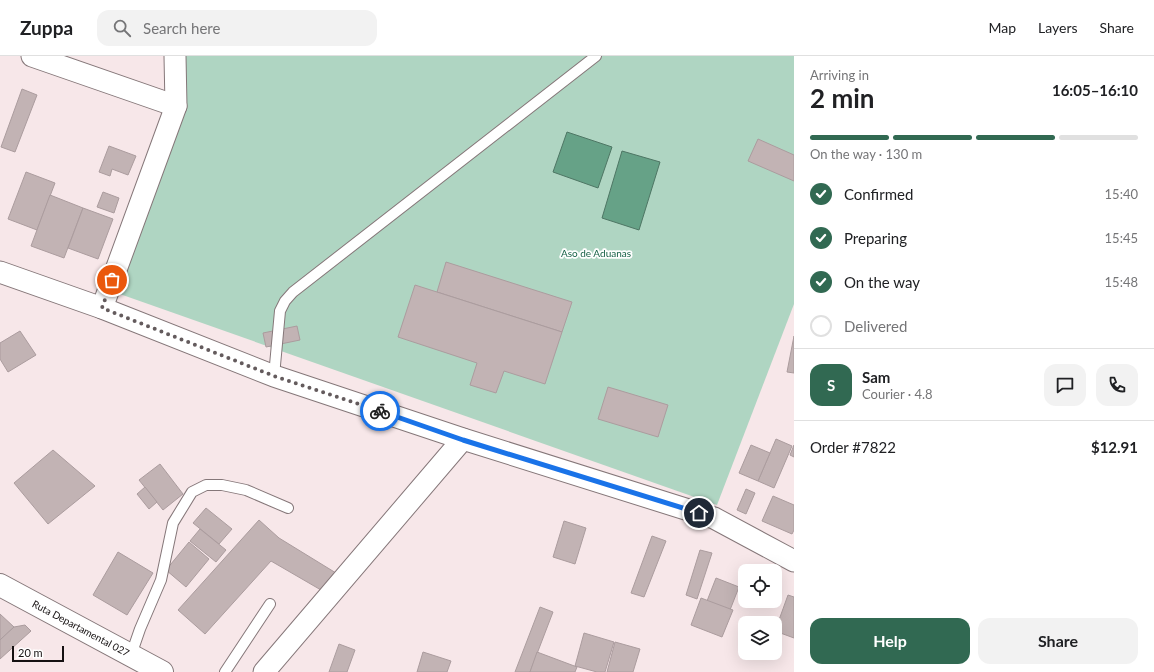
<!DOCTYPE html>
<meta charset="utf-8">
<style>
:root{--surface:#fff;--page:#f2f2f2;--text:#202124;--muted:#757577;--line:#e0e0e0;--accent:#316952}
body{margin:0;font-family:Lato,sans-serif;background:var(--page);color:var(--text);height:100vh;display:flex;flex-direction:column;font-size:15px;white-space:nowrap}
*{box-sizing:border-box;margin:0}
p{font-size:13px;color:var(--muted)}
.icon{flex:none;width:22px;height:22px;fill:none;stroke:currentColor;stroke-width:2;stroke-linecap:round;stroke-linejoin:round}
.map{position:relative;flex:1;overflow:hidden}
.side{display:flex;flex-direction:column;background:var(--surface);width:360px}
.side>*{flex:none}
.fabs{position:absolute;left:738px;top:508px;display:grid;gap:8px}
.fabs a{display:grid;place-items:center;width:44px;height:44px;border-radius:8px;background:var(--surface);box-shadow:0 4px 16px #0002;font-size:20px}
.scale{position:absolute;left:12px;bottom:10px;width:52px;box-sizing:border-box;padding-left:4px;border:2px solid #151011;border-top:0;font-size:11px;line-height:14px;white-space:nowrap;color:#151011;-webkit-text-stroke:3px #fff;paint-order:stroke}
.pin{position:absolute;display:grid;place-items:center;width:34px;height:34px;color:#fff;margin:-17px;border:2px solid #fff;border-radius:50%;box-shadow:0 1px 4px #0007}
.courier{position:absolute;display:grid;place-items:center;width:40px;height:40px;margin:-20px;border:3px solid #1a73e8;border-radius:50%;background:#fff;color:#222;box-shadow:0 1px 5px #0007}
.summary em{font-style:normal;font-weight:700}
.summary div{display:flex;flex-direction:column-reverse}
.summary{display:flex;align-items:center;justify-content:space-between;height:68px;padding:0 16px}
h1{font-size:26px;font-weight:700;line-height:30px}
.bar{display:grid;grid-template-columns:repeat(4,1fr);gap:6px 4px;align-content:center;height:48px;padding:0 16px}
.bar i{height:5px;border-radius:3px;background:var(--line)}
.bar .active{background:var(--accent)}
.bar p{grid-column:span 4}
.line{display:flex;align-items:center;gap:10px;padding:0 16px;border-top:1px solid var(--line)}
.line div{flex:1}
.round{display:grid;place-items:center;flex:none;width:42px;height:42px;border-radius:12px;background:var(--page)}
ol{padding:0 16px;list-style:none}
li{display:flex;align-items:center;gap:12px;height:44px}
li p{margin-inline-start:auto}
li .icon{padding:4px;border-radius:50%;background:var(--accent);color:#fff;stroke-width:4}
li:last-child{color:var(--muted)}
li i{width:22px;height:22px;border:2px solid var(--line);border-radius:50%}
.button{display:flex;gap:8px;margin-top:auto;padding:8px 16px}
.button a{flex:1;height:46px;border-radius:12px;background:var(--accent);color:#fff;font-size:16px;font-weight:700;line-height:46px;text-align:center}
.button a+a{background:var(--page);color:var(--text)}
header{display:flex;align-items:center;gap:24px;box-sizing:border-box;height:56px;padding:0 20px;background:var(--surface);border-bottom:1px solid var(--line)}
header strong{font-size:19px}
nav{display:flex;gap:22px;margin-inline-start:auto;font-size:14px}
.search{width:280px;height:36px;background:var(--page);display:flex;align-items:center;gap:10px;box-sizing:border-box;padding:0 14px;border-radius:12px;color:var(--muted);font-size:15px}
main{display:flex;flex:1;min-height:0}
.map>svg:first-child{display:block}
.green{fill:#afd5c2}
.water{fill:#66a287;stroke:#4e7664}
.building{fill:#c2b3b4;stroke:#ab9c9e}
.lines{fill:none;stroke-linecap:round;stroke-linejoin:round}
.lane-casing{stroke:#857779;stroke-width:12}
.street-casing{stroke:#857779;stroke-width:23}
.primary-casing{stroke:#857779;stroke-width:24}
.lane{stroke:#fff;stroke-width:10}
.street{stroke:#fff;stroke-width:21}
.primary{stroke:#fff;stroke-width:22}
.done{stroke:#645b5d;stroke-width:4;stroke-dasharray:0 7.2}
.route{stroke:#1a73e8;stroke-width:5}
.labels{text-anchor:middle;dominant-baseline:central;stroke-width:3.5;stroke-linejoin:round;paint-order:stroke}
.park-label{font-size:10px;fill:#145f44;stroke:#fff}
.street-label{font-size:10px;fill:#151011;stroke:#fff}
</style>
<header>
<strong>Zuppa</strong>
<div class="search"><svg class="icon" aria-label="search" viewBox="0 0 24 24"><circle cx="10" cy="10" r="6"/><path d="M15 15l6 6"/></svg>Search here</div>
<nav><a>Map</a><a>Layers</a><a>Share</a></nav>
</header>
<main>
<div class="map">
<svg width="794" height="616" viewBox="0 0 794 616">
<rect width="100%" height="100%" fill="#f7e7e9"/>
<path class="green" d="M 183,0 L 794,0 L 794,248 L 717,449 L 117,237 Z"/>
<g class="water">
<path d="M 567,76 L 612,91 L 598,132 L 553,116 Z"/>
<path d="M 622,95 L 660,106 L 639,174 L 602,162 Z"/>
</g>
<g class="building">
<path d="M 22,33 L 37,39 L 15,96 L 1,91 Z"/>
<path d="M 758,83 L 794,99 L 794,125 L 748,105 Z"/>
<path d="M 109,90 L 136,100 L 128,119 L 112,113 L 110,120 L 99,116 Z"/>
<path d="M 26,116 L 55,127 L 37,174 L 8,163 Z"/>
<path d="M 103,136 L 119,142 L 114,157 L 97,151 Z"/>
<path d="M 50,139 L 83,152 L 64,202 L 31,190 Z"/>
<path d="M 83,152 L 113,163 L 98,203 L 68,192 Z"/>
<path d="M 446,206 L 572,246 L 562,276 L 437,236 Z"/>
<path d="M 415,229 L 562,276 L 545,328 L 504,315 L 496,337 L 470,329 L 477,307 L 398,281 Z"/>
<path d="M 297,270 L 300,284 L 266,291 L 263,277 Z"/>
<path d="M 20,275 L 36,299 L 8,316 L 0,303 L 0,287 Z"/>
<path d="M 794,280 L 794,317 L 787,316 Z"/>
<path d="M 608,331 L 668,349 L 658,381 L 598,363 Z"/>
<path d="M 776,383 L 792,390 L 774,432 L 758,425 Z"/>
<path d="M 751,389 L 770,397 L 758,425 L 739,417 Z"/>
<path d="M 794,389 L 794,401 L 790,399 Z"/>
<path d="M 53,394 L 95,430 L 48,468 L 14,427 Z"/>
<path d="M 160,408 L 183,438 L 163,454 L 139,424 Z"/>
<path d="M 145,431 L 157,446 L 149,453 L 137,438 Z"/>
<path d="M 746,433 L 755,437 L 746,458 L 737,454 Z"/>
<path d="M 773,440 L 794,449 L 794,474 L 792,478 L 762,465 Z"/>
<path d="M 206,452 L 232,473 L 219,488 L 193,467 Z"/>
<path d="M 259,464 L 279,482 L 336,517 L 321,534 L 271,505 L 205,578 L 178,554 Z"/>
<path d="M 564,465 L 586,472 L 575,508 L 553,501 Z"/>
<path d="M 200,473 L 226,494 L 216,506 L 190,485 Z"/>
<path d="M 652,480 L 666,485 L 644,541 L 631,537 Z"/>
<path d="M 189,486 L 209,503 L 186,531 L 166,514 Z"/>
<path d="M 700,494 L 712,497 L 697,543 L 686,539 Z"/>
<path d="M 118,496 L 153,517 L 127,559 L 93,539 Z"/>
<path d="M 716,522 L 739,531 L 730,554 L 707,545 Z"/>
<path d="M 788,539 L 794,541 L 794,582 L 775,575 Z"/>
<path d="M 701,542 L 733,554 L 722,581 L 691,569 Z"/>
<path d="M 540,551 L 553,556 L 530,616 L 515,616 Z"/>
<path d="M 0,558 L 14,571 L 0,584 Z"/>
<path d="M 25,569 L 31,575 L 0,603 L 0,584 L 14,571 Z"/>
<path d="M 584,577 L 614,586 L 605,616 L 597,616 L 575,610 Z"/>
<path d="M 615,586 L 640,593 L 633,616 L 607,616 Z"/>
<path d="M 339,588 L 355,594 L 347,616 L 329,616 Z"/>
<path d="M 423,596 L 451,605 L 447,616 L 417,616 Z"/>
<path d="M 537,596 L 577,611 L 575,616 L 530,616 Z"/>
</g>
<g class="lines">
<defs>
<g id="lane">
<path d="M 274,320 L 280,255 L 285,245 L 293,236 L 596,0"/>
<path d="M 131,599 L 140,573 L 161,524 L 173,467 L 192,436 L 206,429 L 222,429 L 246,434 L 288,452"/>
<path d="M 225,616 L 270,548"/>
</g>
<g id="street">
<path d="M 32,0 L 176,50"/>
<path d="M 0,216 L 102,252 L 274,320 L 463,383 L 714,462 L 794,505"/>
<path d="M 102,252 L 176,50 L 175,0"/>
<path d="M 264,616 L 463,383"/>
</g>
<path id="primary" d="M 0,529 L 162,616"/>
</defs>
<use href="#lane" class="lane-casing"/>
<use href="#street" class="street-casing"/>
<use href="#primary" class="primary-casing"/>
<use href="#lane" class="lane"/>
<use href="#street" class="street"/>
<use href="#primary" class="primary"/>
</g>
<g class="lines">
<path class="done" d="M 112,224 L 102,252 L 274,320 L 380,355"/>
<path class="route" d="M 380,355 L 463,384 L 699,457"/>
</g>
<g class="labels">
<g class="park-label">
<text x="596" y="197">Aso de Aduanas</text>
</g>
<g class="street-label">
<text transform="translate(81 572) rotate(28)">Ruta Departamental 027</text>
</g>
</g>
</svg>
<div class="fabs">
<a><svg class="icon" aria-label="locate" viewBox="0 0 24 24"><circle cx="12" cy="12" r="6"/><path d="M12 2v4M12 18v4M2 12h4M18 12h4"/></svg></a>
<a><svg class="icon" aria-label="layers" viewBox="0 0 24 24"><path d="M12 4l9 5-9 5-9-5zM3 14l9 5 9-5"/></svg></a>
</div>
<div class="scale">20 m</div>
<div class="pin" style="left:112px;top:224px;background:#ea580c"><svg class="icon" aria-label="bag" viewBox="0 0 24 24"><path d="M5 8h14l-1 12H6zM9 8a3 3 0 0 1 6 0"/></svg></div>
<div class="pin" style="left:699px;top:457px;background:#1f2937"><svg class="icon" aria-label="home" viewBox="0 0 24 24"><path d="M3 11l9-7 9 7M6 9v11h12V9"/></svg></div>
<div class="courier" style="left:380px;top:355px"><svg class="icon" aria-label="bike" viewBox="0 0 24 24"><circle cx="6" cy="16" r="4"/><circle cx="18" cy="16" r="4"/><path d="M6 16l4-8h5l3 8M10 8l3 8H6M13 5h3"/></svg></div>
</div>
<section class="side">
<div class="summary"><div><h1>2 min</h1><p>Arriving in</p></div><em>16:05–16:10</em></div>
<div class="bar"><i class="active"></i><i class="active"></i><i class="active"></i><i></i><p>On the way · 130 m</p></div>
<ol>
<li><svg class="icon" aria-label="check" viewBox="0 0 24 24"><path d="M5 12l5 5 9-10"/></svg>Confirmed<p>15:40</p></li>
<li><svg class="icon" aria-label="check" viewBox="0 0 24 24"><path d="M5 12l5 5 9-10"/></svg>Preparing<p>15:45</p></li>
<li><svg class="icon" aria-label="check" viewBox="0 0 24 24"><path d="M5 12l5 5 9-10"/></svg>On the way<p>15:48</p></li>
<li><i></i>Delivered</li>
</ol>
<div class="line" style="height:72px"><b class="round" style="background:var(--accent);color:#fff">S</b><div><b>Sam</b><p>Courier · 4.8</p></div><a class="round"><svg class="icon" aria-label="chat" viewBox="0 0 24 24"><path d="M4 5h16v11H9l-5 4z"/></svg></a><a class="round"><svg class="icon" aria-label="phone" viewBox="0 0 24 24"><path d="M5 4h4l2 5-3 2q2 4 5 5l2-3 5 2v4C11 20 4 13 5 4z"/></svg></a></div>
<div class="line" style="height:52px"><div>Order #7822</div><b>$12.91</b></div>
<div class="button"><a>Help</a><a>Share</a></div>
</section>
</main>
